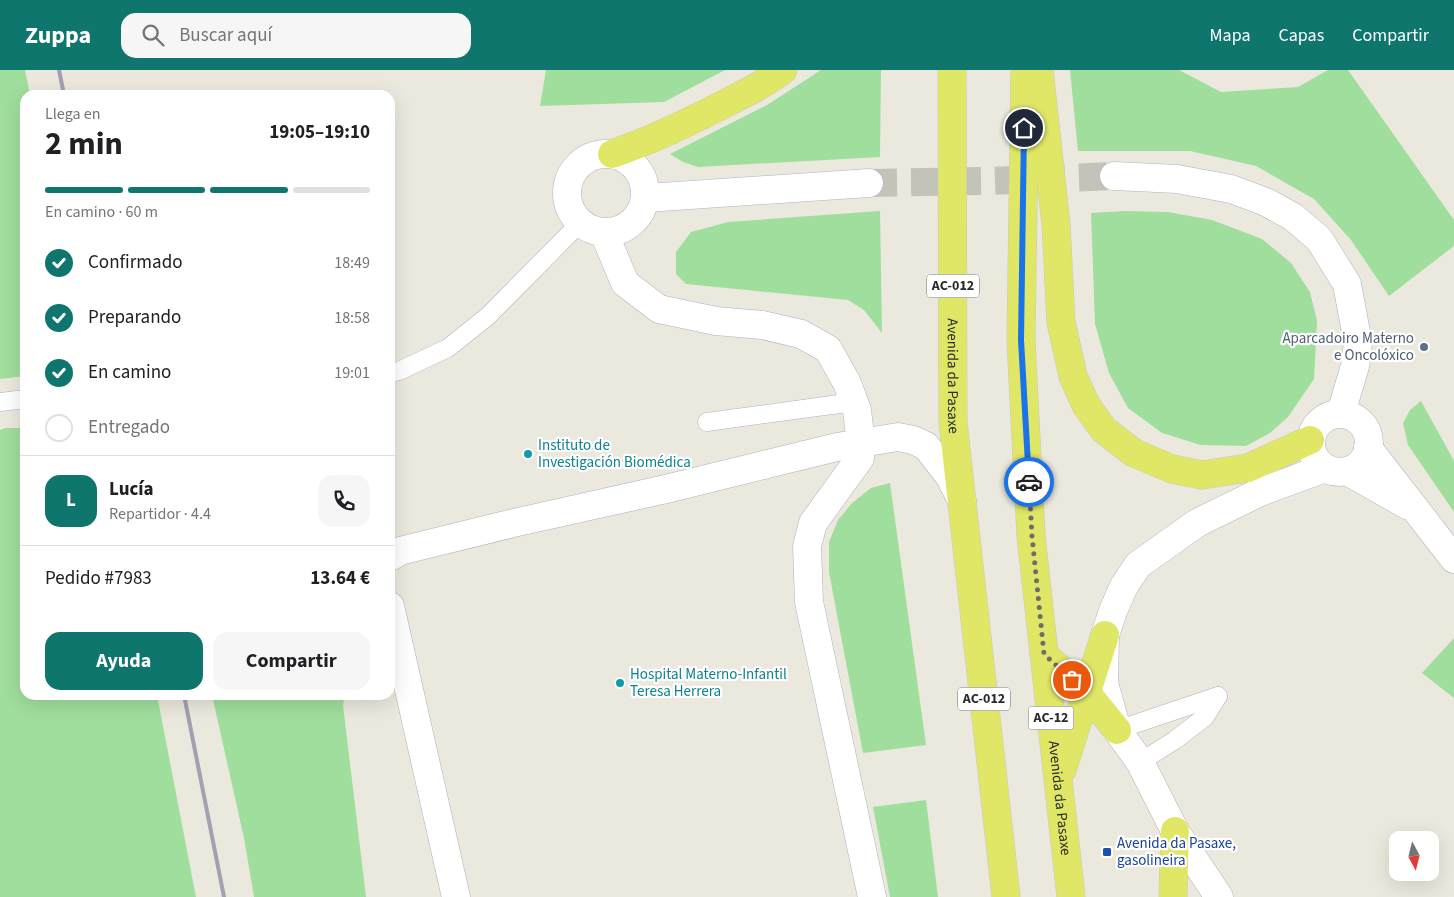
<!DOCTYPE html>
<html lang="es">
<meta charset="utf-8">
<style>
:root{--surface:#fff;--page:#f6f6f6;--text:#202124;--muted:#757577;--line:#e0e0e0;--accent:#0f766e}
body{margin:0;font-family:"Source Sans 3",sans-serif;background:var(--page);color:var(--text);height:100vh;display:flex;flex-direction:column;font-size:19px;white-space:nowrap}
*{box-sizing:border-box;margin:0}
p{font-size:16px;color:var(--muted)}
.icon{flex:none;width:28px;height:28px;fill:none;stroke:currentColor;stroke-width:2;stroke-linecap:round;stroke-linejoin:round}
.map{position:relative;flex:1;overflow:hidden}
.side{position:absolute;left:20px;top:20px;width:375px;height:610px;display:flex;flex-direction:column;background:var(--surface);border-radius:15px;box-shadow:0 5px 20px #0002}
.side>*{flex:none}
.needle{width:32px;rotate:173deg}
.buttons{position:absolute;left:1389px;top:761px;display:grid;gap:10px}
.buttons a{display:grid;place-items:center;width:50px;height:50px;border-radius:10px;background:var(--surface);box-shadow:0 5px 20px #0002;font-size:25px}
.pin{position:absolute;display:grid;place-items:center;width:42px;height:42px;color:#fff;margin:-21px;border:2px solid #fff;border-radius:50%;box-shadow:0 1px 5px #0007}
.courier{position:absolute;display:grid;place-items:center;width:50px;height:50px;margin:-25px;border:4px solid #1a73e8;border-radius:50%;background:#fff;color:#222;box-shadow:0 1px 6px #0007}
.head em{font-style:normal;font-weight:700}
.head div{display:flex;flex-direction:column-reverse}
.head{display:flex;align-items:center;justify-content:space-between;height:85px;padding:0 25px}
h1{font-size:32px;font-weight:700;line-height:38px}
.bar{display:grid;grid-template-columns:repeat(4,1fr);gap:8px 5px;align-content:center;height:60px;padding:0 25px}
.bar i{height:6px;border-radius:4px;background:var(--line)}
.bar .current{background:var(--accent)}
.bar p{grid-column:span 4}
.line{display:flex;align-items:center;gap:12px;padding:0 25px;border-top:1px solid var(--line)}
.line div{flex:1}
.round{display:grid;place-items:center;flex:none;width:52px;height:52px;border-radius:15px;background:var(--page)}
ol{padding:0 25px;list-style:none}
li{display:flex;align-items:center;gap:15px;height:55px}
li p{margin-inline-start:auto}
li .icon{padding:5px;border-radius:50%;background:var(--accent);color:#fff;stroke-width:4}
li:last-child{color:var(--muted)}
li i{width:28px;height:28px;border:2px solid var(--line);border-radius:50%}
.cta{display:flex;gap:10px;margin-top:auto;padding:10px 25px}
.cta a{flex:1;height:58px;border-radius:15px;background:var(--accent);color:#fff;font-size:20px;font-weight:700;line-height:58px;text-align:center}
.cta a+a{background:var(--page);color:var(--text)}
header{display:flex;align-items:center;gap:30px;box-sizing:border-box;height:70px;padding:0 25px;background:var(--accent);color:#fff}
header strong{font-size:24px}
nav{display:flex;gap:28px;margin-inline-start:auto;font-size:18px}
.search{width:350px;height:45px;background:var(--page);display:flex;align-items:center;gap:12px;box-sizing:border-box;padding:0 18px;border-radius:15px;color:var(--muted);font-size:19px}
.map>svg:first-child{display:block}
.green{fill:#a0de9d}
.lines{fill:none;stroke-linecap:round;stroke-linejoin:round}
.minor-tunnel{stroke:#c4c3b9;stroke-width:28;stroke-dasharray:28 14;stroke-linecap:butt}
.service-casing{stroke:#b2b0bd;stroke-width:19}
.minor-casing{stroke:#b2b0bd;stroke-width:29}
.primary-casing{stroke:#c8c8c8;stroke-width:29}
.service{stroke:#fff;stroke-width:18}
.minor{stroke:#fff;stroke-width:28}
.primary{stroke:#e0e766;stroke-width:28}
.rail{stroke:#a3a0b3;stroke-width:4}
.done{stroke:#6e6d69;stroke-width:5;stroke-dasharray:0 9}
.route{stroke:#1a73e8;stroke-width:6}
.service-dot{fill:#5c6f8a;stroke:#fff;stroke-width:2}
.culture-dot{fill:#0f9aa8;stroke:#fff;stroke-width:2}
.transit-dot{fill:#1a4fb4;stroke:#fff;stroke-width:2}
.labels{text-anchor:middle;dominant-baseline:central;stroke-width:4.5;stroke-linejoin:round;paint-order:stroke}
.shield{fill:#fff;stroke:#6a6a6a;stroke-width:1}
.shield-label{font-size:14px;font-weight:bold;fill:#2a2a2a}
.service-label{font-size:15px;fill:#4e5e75;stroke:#fff;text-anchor:end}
.street-label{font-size:15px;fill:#2a2a2a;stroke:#fff}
.culture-label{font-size:15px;fill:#0d838f;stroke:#fff;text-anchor:start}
.transit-label{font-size:15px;fill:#164399;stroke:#fff;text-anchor:start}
</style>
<header>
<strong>Zuppa</strong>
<div class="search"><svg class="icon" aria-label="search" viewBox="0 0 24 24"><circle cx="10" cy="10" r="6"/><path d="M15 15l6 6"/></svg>Buscar aquí</div>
<nav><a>Mapa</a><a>Capas</a><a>Compartir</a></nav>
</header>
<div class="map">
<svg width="1454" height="827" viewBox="0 0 1454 827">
<rect width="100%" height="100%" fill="#ebe9dd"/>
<g class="green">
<path d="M 0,0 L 25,0 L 30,25 L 25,25 L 25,306 L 0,309 Z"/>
<path d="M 546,0 L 725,0 L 664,32 L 540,36 Z"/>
<path d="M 821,0 L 881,0 L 880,87 L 698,97 L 683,92 L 670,84 L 767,35 Z"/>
<path d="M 1070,0 L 1179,0 L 1221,22 L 1298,17 L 1328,0 L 1348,0 L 1454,150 L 1454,176 L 1389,226 L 1351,170 L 1314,129 L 1256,96 L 1190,81 L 1078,81 Z"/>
<path d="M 880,141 L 882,263 L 864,240 L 848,230 L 686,214 L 676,204 L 676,182 L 691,162 L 728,152 Z"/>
<path d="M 1125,141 L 1168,142 L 1212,150 L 1262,169 L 1291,193 L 1310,222 L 1317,251 L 1314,309 L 1288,347 L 1270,363 L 1246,376 L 1201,375 L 1162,363 L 1128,338 L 1109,303 L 1095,254 L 1091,143 Z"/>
<path d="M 1421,331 L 1454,391 L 1454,442 L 1408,375 L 1403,353 L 1410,340 Z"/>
<path d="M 5,358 L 25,358 L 25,625 L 157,625 L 196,827 L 0,827 L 0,360 Z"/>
<path d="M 890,413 L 926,675 L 863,683 L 829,502 L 829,472 L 838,450 L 852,433 L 871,418 Z"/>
<path d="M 1454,568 L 1454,628 L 1422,603 Z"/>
<path d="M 212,625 L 345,625 L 343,635 L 366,827 L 254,827 L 244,768 Z"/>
<path d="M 926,730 L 938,827 L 890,827 L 873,737 Z"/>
</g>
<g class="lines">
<path class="minor-tunnel" d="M 869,113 L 988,111 L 1114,106"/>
<defs>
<g id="service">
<path d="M 390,303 L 399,301 L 448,278 L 488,246 L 580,153"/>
<path d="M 0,332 L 25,329"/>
<path d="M 707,352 L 854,332"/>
<path d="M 1117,660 L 1218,626"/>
<path d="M 1140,692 L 1175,670 L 1205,647 L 1218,626"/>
</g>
<g id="minor">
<circle cx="606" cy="123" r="39"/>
<path d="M 1114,106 L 1177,109 L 1231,119 L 1266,132 L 1293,147 L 1319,169 L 1347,214 L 1358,273 L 1355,296 L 1341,343"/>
<path d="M 646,128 L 869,113"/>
<path d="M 604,163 L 625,213 L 659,239 L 716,251 L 762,255 L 801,264 L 828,279 L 847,313 L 857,340 L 861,374 L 860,388 L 813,453 L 807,476 L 809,532 L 872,827"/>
<circle cx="1340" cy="373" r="29"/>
<path d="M 1368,378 L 1454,489"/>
<path d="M 1347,401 L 1407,435"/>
<path d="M 390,487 L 400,481 L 420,476 L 518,452 L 666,419 L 837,377 L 898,367 L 913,370 L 926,376 L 950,407 L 962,431"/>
<path d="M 390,536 L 456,827"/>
<path d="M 1219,827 L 1175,761 L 1140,692 L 1117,660 L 1104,613 L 1105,565 L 1113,541 L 1124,516 L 1138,495 L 1197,453 L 1260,422 L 1325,398"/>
</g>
<g id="primary">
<path id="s1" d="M 952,0 L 953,352 L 1006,827"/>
<path id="s2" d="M 1025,0 L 1021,270 L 1031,466 L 1071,827"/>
<path d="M 1039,0 L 1056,155 L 1061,252 L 1073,306 L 1086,335 L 1104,360 L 1134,383 L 1172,399 L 1202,405 L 1248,398 L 1310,370"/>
<path d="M 612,84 C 655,69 694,50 734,29 C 751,20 768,12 783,0"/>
<path d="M 1044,585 L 1086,622 L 1117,660"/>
<path d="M 1062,700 L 1105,565"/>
<path d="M 1173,827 L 1175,761"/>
</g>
</defs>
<use href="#service" class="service-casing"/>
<use href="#minor" class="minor-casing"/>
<use href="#primary" class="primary-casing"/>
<use href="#service" class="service"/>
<use href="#minor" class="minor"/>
<use href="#primary" class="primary"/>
<g class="rail">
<path d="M 59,0 L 64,25"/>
<path d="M 184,625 L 224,827"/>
</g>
</g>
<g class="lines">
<path class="done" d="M 1029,412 L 1032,466 L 1044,584 L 1072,610"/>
<path class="route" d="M 1024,58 L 1021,270 L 1029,412"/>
</g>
<circle class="service-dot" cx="1424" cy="277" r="5"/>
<g class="culture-dot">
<circle cx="528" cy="384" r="5"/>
<circle cx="620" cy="613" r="5"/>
</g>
<rect class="transit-dot" x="1102" y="777" width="10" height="10" rx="2.5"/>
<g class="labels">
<g class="shield">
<rect x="927" y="204.5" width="52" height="23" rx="4"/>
<rect x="958" y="617.5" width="52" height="23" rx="4"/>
<rect x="1028.5" y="636.5" width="45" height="23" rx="4"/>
</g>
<g class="shield-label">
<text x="953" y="216">AC-012</text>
<text x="984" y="629">AC-012</text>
<text x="1051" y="648">AC-12</text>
</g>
<g class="service-label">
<text x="1414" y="268">Aparcadoiro Materno<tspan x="1414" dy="17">e Oncolóxico</tspan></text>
</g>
<g class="street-label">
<text stroke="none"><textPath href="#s1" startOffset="306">Avenida da Pasaxe</textPath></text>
<text stroke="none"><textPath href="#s2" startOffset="730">Avenida da Pasaxe</textPath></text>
</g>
<g class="culture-label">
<text x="538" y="375">Instituto de<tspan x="538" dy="17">Investigación Biomédica</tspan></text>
<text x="630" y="604">Hospital Materno-Infantil<tspan x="630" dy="17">Teresa Herrera</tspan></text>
</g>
<g class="transit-label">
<text x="1117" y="773">Avenida da Pasaxe,<tspan x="1117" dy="17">gasolineira</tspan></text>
</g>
</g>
</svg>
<div class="buttons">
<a><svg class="needle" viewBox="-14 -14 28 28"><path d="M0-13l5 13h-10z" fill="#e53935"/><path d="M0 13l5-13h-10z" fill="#757577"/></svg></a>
</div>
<div class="pin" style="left:1072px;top:610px;background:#ea580c"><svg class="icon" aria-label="bag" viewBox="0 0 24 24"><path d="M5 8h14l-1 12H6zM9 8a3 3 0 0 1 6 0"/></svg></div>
<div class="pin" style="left:1024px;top:58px;background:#1f2937"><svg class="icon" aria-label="home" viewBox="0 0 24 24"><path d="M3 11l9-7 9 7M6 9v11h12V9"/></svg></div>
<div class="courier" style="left:1029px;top:412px"><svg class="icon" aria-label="car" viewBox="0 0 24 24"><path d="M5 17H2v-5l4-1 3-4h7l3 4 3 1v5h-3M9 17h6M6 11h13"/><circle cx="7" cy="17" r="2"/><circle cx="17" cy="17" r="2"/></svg></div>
<section class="side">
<div class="head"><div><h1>2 min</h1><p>Llega en</p></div><em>19:05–19:10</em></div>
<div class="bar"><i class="current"></i><i class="current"></i><i class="current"></i><i></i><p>En camino · 60 m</p></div>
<ol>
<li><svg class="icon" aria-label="check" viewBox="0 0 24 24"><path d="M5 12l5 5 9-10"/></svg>Confirmado<p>18:49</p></li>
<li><svg class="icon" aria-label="check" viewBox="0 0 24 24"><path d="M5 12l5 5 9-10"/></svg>Preparando<p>18:58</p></li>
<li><svg class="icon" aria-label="check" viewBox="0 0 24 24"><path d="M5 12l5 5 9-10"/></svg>En camino<p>19:01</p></li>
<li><i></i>Entregado</li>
</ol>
<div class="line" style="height:90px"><b class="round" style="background:var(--accent);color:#fff">L</b><div><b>Lucía</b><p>Repartidor · 4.4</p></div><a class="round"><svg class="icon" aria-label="phone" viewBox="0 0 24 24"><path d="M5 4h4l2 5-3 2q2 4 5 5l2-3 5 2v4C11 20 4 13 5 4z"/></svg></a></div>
<div class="line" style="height:65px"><div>Pedido #7983</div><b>13.64 €</b></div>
<div class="cta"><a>Ayuda</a><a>Compartir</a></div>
</section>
</div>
